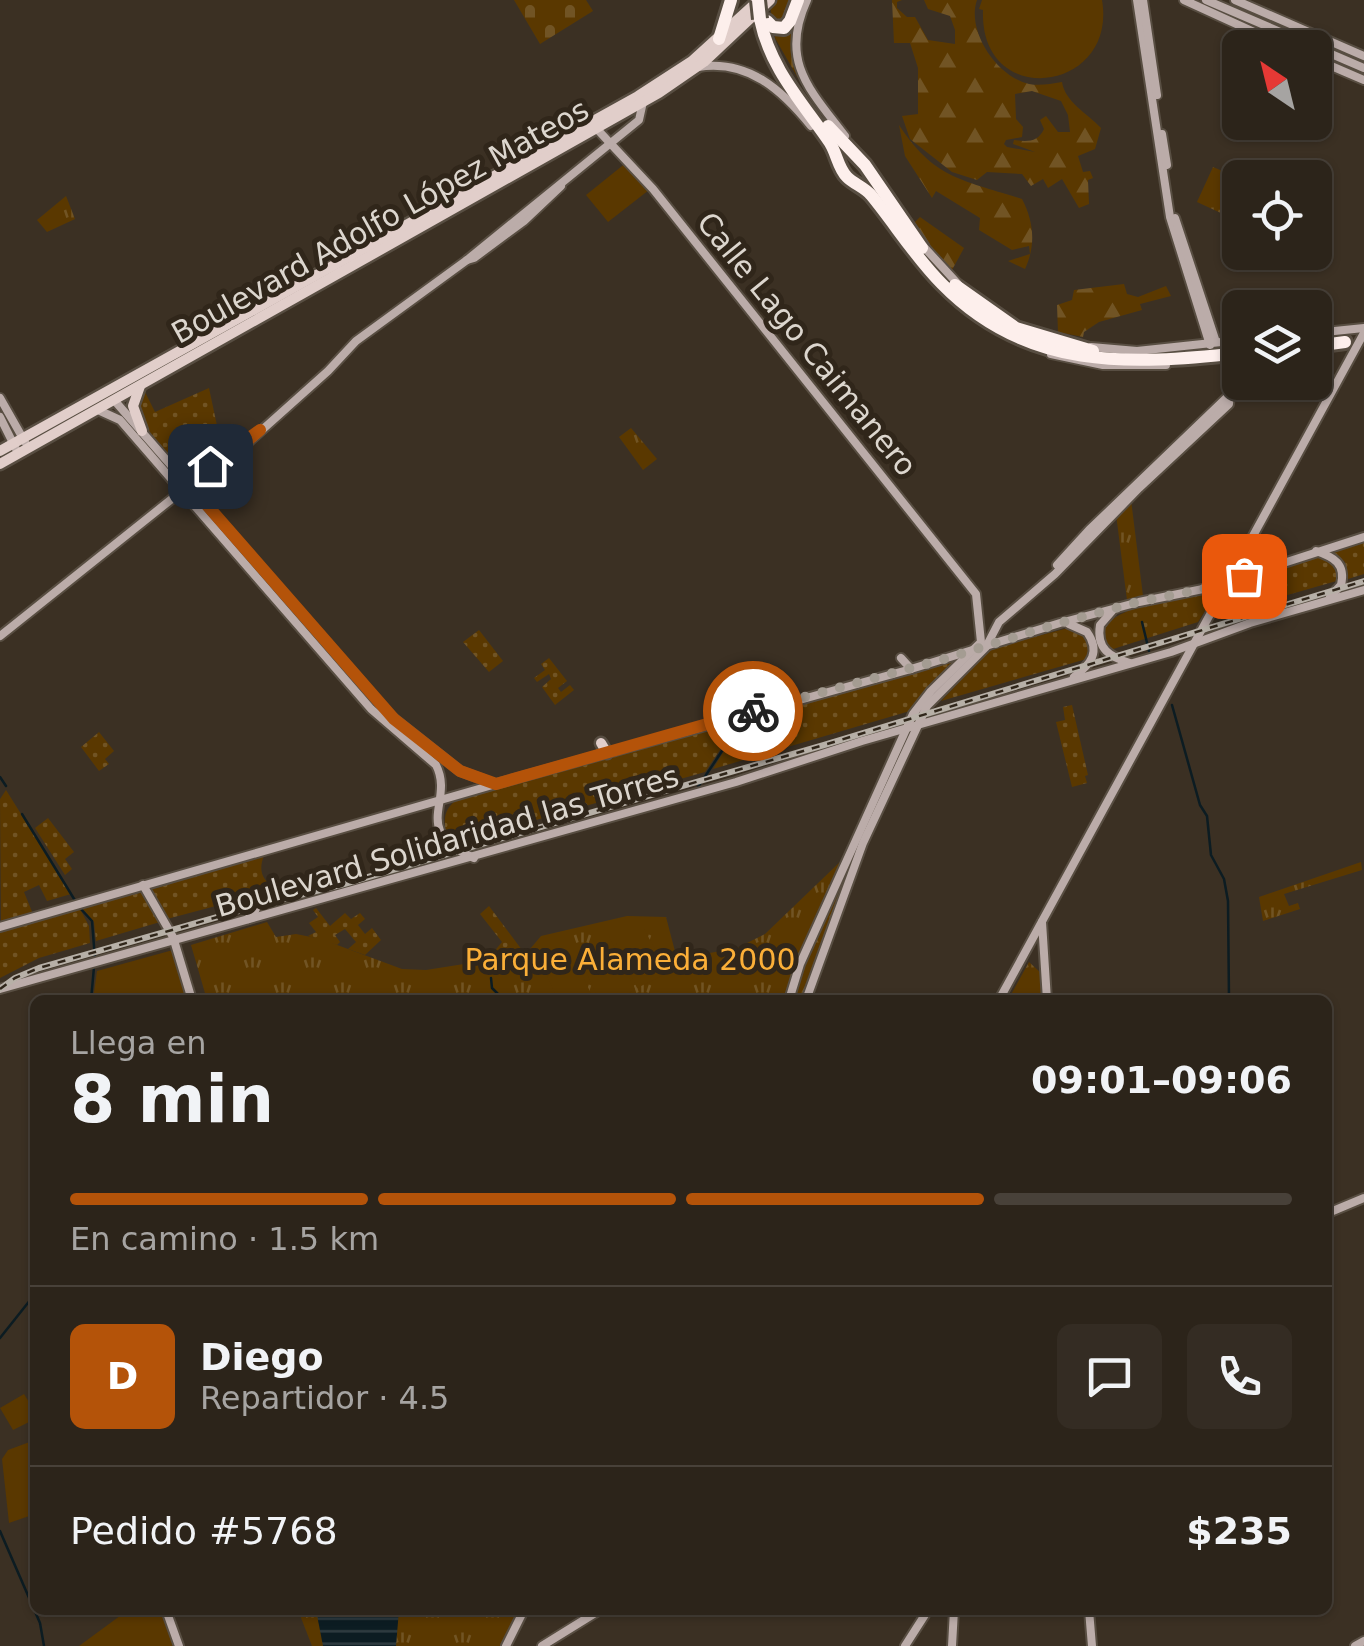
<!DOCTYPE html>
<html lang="es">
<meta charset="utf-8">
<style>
:root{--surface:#2c241a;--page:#342c23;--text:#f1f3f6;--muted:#a6a4a2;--line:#484139;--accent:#b45309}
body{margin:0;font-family:"DejaVu Sans",sans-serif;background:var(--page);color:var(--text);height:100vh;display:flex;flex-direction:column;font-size:38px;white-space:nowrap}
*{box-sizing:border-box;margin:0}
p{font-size:32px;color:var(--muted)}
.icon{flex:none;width:55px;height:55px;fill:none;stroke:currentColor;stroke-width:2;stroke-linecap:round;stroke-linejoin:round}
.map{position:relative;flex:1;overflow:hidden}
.side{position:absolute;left:30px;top:995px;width:1302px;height:620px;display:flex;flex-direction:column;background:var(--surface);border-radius:15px;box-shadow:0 2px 8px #0004,0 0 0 2px var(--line)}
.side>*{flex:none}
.needle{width:65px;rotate:325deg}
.fabs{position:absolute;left:1222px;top:30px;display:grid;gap:20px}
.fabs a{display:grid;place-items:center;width:110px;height:110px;border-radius:15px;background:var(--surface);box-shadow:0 2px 8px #0004,0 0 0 2px var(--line);font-size:50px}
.pin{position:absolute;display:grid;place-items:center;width:85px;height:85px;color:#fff;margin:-42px;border-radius:20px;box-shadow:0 5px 15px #0006}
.courier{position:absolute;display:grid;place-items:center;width:100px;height:100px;margin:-50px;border:8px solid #b45309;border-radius:50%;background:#fff;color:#222;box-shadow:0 2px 12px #0007}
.summary em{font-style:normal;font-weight:700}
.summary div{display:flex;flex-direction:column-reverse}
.summary{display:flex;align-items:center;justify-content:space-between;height:170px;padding:0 40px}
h1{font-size:65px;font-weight:700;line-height:75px}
.bar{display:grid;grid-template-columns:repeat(4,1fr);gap:15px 10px;align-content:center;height:120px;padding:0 40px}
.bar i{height:12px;border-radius:8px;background:var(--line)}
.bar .selected{background:var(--accent)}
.bar p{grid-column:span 4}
.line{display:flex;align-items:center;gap:25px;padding:0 40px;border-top:2px solid var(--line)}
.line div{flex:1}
.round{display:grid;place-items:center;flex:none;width:105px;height:105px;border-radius:15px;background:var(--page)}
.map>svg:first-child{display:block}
.grass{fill:url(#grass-dots)}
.forest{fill:url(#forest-firs);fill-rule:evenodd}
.cemetery{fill:url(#cemetery-stones)}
.park{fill:url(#park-tufts)}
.pitch{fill:#5a3800}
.water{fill:url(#water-rules)}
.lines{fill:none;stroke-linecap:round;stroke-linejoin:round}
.stream{stroke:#0c1c22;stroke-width:2.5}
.secondary-casing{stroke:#584e42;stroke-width:12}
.primary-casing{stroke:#584e42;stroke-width:15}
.highway-casing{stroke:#584e42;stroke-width:18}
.secondary{stroke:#bbaca9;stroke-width:8}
.primary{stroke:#e1ceca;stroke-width:10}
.highway{stroke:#fdefec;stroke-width:12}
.rail-casing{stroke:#b7b0a7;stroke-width:6}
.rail{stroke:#30261a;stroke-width:2.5;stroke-dasharray:8;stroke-linecap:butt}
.highway-bridge-casing{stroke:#584e42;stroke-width:18;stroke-linecap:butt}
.highway-bridge{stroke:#fdefec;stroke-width:12}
.done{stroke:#a49c92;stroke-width:10;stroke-dasharray:0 18}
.route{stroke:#b45309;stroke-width:12}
.labels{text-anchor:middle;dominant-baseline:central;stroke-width:10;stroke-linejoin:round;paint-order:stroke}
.street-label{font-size:30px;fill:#dcd6ce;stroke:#30261a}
.park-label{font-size:30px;fill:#fbaf38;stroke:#30261a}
</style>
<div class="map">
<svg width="1364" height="1646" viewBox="0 0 1364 1646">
<defs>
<pattern id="grass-dots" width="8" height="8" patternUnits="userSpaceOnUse" patternTransform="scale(2.5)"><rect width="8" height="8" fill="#5a3800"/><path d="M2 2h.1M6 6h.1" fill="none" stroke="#715424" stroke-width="1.8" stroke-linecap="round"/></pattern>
<pattern id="forest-firs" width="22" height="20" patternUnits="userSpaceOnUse" patternTransform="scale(2.5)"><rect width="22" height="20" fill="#5a3800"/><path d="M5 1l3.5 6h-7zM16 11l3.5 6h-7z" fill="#715424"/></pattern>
<pattern id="cemetery-stones" width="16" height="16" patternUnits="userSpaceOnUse" patternTransform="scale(2.5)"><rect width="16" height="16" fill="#5a3800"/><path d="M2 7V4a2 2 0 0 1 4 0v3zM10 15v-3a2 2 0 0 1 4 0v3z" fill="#715424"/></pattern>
<pattern id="park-tufts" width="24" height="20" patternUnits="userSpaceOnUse" patternTransform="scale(2.5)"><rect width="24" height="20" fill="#5a3800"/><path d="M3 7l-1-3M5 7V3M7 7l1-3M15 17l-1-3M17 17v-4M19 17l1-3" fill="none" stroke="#715424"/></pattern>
<pattern id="water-rules" width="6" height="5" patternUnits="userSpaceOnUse" patternTransform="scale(2.5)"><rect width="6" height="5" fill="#0c1c22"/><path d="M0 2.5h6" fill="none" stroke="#2f3c41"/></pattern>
</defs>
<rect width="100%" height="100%" fill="#3b3023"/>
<g class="grass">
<path d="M 209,388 L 223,454 L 191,478 C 173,455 125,421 144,390 L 155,412 Z"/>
<path d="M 1364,540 L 1364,574 L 1348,579 L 1345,562 L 1330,550 Z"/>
<path d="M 1316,555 L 1334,559 L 1340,569 L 1340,580 L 1218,615 L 1234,583 Z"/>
<path d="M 1218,591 L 1198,622 L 1110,650 L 1103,635 L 1104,629 C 1118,603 1190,597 1218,591 Z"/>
<path d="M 1068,628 C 1086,635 1091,637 1090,658 L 941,701 L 992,648 Z"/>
<path d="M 479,630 L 503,661 L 489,672 L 463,642 Z"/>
<path d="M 549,658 L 567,681 L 558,688 L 561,692 L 570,685 L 574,690 L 555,705 L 542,687 L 551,679 L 549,674 L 537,682 L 534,678 L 545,670 L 541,664 Z"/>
<path d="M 953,662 L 910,711 L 713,769 L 745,716 Z"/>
<path d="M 1072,705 L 1088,775 L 1085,776 L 1087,783 L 1072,787 L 1056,722 L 1065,720 L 1063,707 Z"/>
<path d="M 741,719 L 705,772 L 455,843 L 447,838 C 443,819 443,809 459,798 Z"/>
<path d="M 99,732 L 114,751 L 105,759 L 109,764 L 99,771 L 81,747 Z"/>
<path d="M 6,790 L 71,894 L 47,901 L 39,885 L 24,892 L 33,914 L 1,922 L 0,799 Z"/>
<path d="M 48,818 L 74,852 L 65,859 L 72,869 L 65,875 L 35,828 Z"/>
<path d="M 264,855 C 258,872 262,879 276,890 L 167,919 L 150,890 Z"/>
<path d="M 143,892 L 160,922 L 96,941 L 94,922 L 82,908 Z"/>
<path d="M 489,906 L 522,950 L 497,960 L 492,954 L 502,942 L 480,914 Z"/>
<path d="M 79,907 L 89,926 L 90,943 L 39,958 L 0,978 L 0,932 Z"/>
<path d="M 316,908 L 330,926 L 345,913 L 351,919 L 360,913 L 365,919 L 358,925 L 365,934 L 372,928 L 381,940 L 365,955 L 348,949 L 356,942 L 345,929 L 335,935 L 340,942 L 337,945 L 308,936 L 316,932 L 309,923 L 318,917 L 313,910 Z"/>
</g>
<g class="forest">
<path d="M 892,0 L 902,0 L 897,2 L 897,8 L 907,17 L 915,17 L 928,40 L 955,44 L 955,30 L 950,16 L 928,9 L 924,0 L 977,0 C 966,31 997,77 1029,84 C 1040,86 1050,84 1062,82 C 1065,102 1087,113 1101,128 L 1095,149 L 1078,156 L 1083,172 L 1090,171 L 1093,178 L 1088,180 L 1089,204 L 1079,208 L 1062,179 L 1048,188 L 1043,179 L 1031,186 L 1022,174 L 987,172 L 977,180 L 952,172 L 910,139 L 902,116 L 918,114 L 918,68 L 910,43 L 894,43 ZM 1032,91 L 1061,101 L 1068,115 L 1070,132 L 1058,132 L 1046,116 L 1040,120 L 1044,129 C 1038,142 1028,142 1014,140 L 1013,144 L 1035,152 L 1007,147 L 1004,144 L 1006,140 L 1022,137 L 1023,127 L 1016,119 L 1015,94 Z"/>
<path d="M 899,125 C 934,179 963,180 1022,199 C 1034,222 1036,245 1025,269 L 1008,261 L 1030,254 L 1029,246 L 1012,250 L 979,230 L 980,218 L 936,191 L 932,198 L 905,156 Z"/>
<path d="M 920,217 L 964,248 L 952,270 L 930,248 L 914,223 Z"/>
<path d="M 1124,284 L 1127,294 L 1138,297 L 1166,286 L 1171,296 L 1140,304 L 1142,310 L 1099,322 L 1084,332 L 1083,337 L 1058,332 L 1057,305 L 1072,300 L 1074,290 Z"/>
<path d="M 855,854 L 802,1000 L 792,1000 L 799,979 Z"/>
</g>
<path class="cemetery" d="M 514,0 L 586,0 L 593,11 L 540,44 Z"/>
<g class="park">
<path d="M 776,0 L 802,0 L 792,37 L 799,80 L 775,38 L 770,6 Z"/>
<path d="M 1213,167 L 1239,178 L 1223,214 L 1197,202 Z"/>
<path d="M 66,196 L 75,219 L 47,232 L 37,220 Z"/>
<path d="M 631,428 L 657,459 L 643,470 L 619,437 Z"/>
<path d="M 1131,500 L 1143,596 L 1127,600 L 1116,514 Z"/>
<path d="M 841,861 L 795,963 L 786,1000 L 207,1000 L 191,945 L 267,922 L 276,937 L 296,934 L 321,939 L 402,969 L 426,970 L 464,964 L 519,962 L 541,936 L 627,916 L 666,917 L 677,959 L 737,948 L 765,934 Z"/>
<path d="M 1361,862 L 1362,870 L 1284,894 L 1289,906 L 1298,903 L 1300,909 L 1263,921 L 1259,897 Z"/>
<path d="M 1029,962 L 1041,973 L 1043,1000 L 1008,1000 Z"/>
<path d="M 298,1610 L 519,1610 L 501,1646 L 312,1646 Z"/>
</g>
<g class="pitch">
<path d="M 982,0 L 1102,0 C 1118,93 979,111 983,10 L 979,9 Z"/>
<path d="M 627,162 L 649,190 L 608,222 L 586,195 Z"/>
<path d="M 644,929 L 668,973 L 637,988 L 616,943 Z"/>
<path d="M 609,936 L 635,990 L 613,1000 L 599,1000 L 577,952 Z"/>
<path d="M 173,950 L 187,1000 L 93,1000 L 97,971 Z"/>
<path d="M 576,962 L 594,1000 L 558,1000 L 547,976 Z"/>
<path d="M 24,1394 L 35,1412 L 35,1419 L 13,1430 L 0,1408 Z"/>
<path d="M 35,1440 L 35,1514 L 9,1523 L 2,1459 L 8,1450 Z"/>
<path d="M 128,1610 L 160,1610 L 173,1646 L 79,1646 Z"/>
</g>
<path class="water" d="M 316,1610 L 399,1610 L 396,1646 L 323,1646 Z"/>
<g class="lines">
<g class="stream">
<path d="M 1142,622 L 1149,651"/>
<path d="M 1172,705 L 1200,805 L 1207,816 L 1211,855 L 1224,879 L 1228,901 L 1229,1000"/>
<path d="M 0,777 L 6,786"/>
<path d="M 698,787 L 742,721"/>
<path d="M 22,814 L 79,907 L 92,921 L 95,959"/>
<path d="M 491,972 L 499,961"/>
<path d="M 91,1000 L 94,967"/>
<path d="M 490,1000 L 498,994 L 492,988 L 491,978"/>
<path d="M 0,1338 L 35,1294"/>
<path d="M 0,1531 L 40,1623 L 44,1646"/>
</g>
<defs>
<g id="secondary">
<path d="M 807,0 C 779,61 810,90 845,136"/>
<path d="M 1137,0 L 1170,217 L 1210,345"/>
<path d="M 1143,0 L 1157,95"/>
<path d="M 1184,0 L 1289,48"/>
<path d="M 1206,0 L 1364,68"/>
<path d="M 1235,0 L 1364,56"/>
<path d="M 1315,59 L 1364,80"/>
<path d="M 698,67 C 748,59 782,90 811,126"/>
<path d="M 596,128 L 653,189 L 976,594 L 981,642 L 931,691 L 913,714 L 800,964 L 789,1000"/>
<path d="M 1162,134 L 1167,165"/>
<path d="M 1175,218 L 1216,342"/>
<path d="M 923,246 L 958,284"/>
<path d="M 467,260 L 474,258 L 524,221 L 561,186"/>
<path d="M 1315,333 L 1364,328"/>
<path d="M 1091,347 L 1137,351 L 1240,340"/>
<path d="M 1051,354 L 1103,365 L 1166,365"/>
<path d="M 0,398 L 25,442"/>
<path d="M 114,400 L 388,714 L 460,771 L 492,783"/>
<path d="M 98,410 L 120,420 L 371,709 L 436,765 C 455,802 409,830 474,858"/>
<path d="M 0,417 L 18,453"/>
<path d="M 188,484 L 247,437"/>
<path d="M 177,495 L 192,488 L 235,454 L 328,371 L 356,341 L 467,260 L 639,120 L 643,102"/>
<path d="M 1316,551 C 1334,557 1346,564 1341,585 L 1330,597"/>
<path d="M 1057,565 L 1089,530 L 1243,382"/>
<path d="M 1113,610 L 1100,625 C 1096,649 1110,657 1130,663"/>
<path d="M 1069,624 L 1087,632 C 1101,652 1091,664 1074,677"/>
<path d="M 0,636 L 178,494"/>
<path d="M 901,658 L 911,669"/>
<path d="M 143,885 L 173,937 L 192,1000"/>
<path d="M 248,919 L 255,911 L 262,895 L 280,886"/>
<path d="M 1042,922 L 1047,1000"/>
<path d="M 0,927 L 496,784 L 911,669 L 1060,623 L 1139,602 L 1203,589 L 1364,537"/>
<path d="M 0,989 L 736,782 L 862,741 L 1171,652 L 1250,623 L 1364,590"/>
<path d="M 806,1000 L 863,843 L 927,706 L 986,647 L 999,622 L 1055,574 L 1139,488 L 1229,404 L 1230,393"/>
<path d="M 999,1000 L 1364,333"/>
<path d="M 1328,1213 L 1364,1198"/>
<path d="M 166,1610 L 179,1646"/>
<path d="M 1089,1610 L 1092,1646"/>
<path d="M 506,1646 L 524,1610"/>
<path d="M 542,1646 L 600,1610"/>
<path d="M 905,1646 L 928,1610"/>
<path d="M 952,1646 L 954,1610"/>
<path d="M 1355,1646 L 1364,1641"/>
</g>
<g id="primary">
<path d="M 140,386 L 133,406 L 142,431"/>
<path d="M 0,451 L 638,96 L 692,61 L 759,0"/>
<path d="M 0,464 L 659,93 L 704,62 L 770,0"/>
<path d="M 601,743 L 607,753"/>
</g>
<g id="highway">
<path d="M 760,19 C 770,69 803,103 830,143 C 837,154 838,168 847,177 C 854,184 864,187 871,195 C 895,224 915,257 942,284 C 1027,371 1129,365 1240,353"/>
<path d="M 767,21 L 773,27 L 784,28 L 790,21 L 798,0"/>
<path d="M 719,39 L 731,0"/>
<path d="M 828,126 L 865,165 L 922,248"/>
<path d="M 955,285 L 1016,328 L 1093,351"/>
<path d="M 1315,346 L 1345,342"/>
</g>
</defs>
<use href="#secondary" class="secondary-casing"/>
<use href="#primary" class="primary-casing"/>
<use href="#highway" class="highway-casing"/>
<use href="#secondary" class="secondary"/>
<use href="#primary" class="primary"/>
<use href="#highway" class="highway"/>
<defs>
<path id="rail" d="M 0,989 L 15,978 L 39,968 L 249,908 L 344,884 L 824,745 L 1364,581"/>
</defs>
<use href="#rail" class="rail-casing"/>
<use href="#rail" class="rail"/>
<defs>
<path id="highway-bridge" d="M 758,0 L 760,19"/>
</defs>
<use href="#highway-bridge" class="highway-bridge-casing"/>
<use href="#highway-bridge" class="highway-bridge"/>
</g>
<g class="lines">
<path class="done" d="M 753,711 L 941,660 L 1060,623 L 1138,602 L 1203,589 L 1244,576"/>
<path class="route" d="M 210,466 L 260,430 L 192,488 L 394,719 L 460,771 L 496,784 L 753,711"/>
</g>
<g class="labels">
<g class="street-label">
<text transform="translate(380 221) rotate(-29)">Boulevard Adolfo López Mateos</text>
<text transform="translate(807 344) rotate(51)">Calle Lago Caimanero</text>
<text transform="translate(447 841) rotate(-16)">Boulevard Solidaridad las Torres</text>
</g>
<g class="park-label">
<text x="630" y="959">Parque Alameda 2000</text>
</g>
</g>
</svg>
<div class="fabs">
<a><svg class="needle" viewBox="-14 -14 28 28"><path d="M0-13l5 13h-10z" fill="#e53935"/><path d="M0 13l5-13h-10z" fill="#a6a4a2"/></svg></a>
<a><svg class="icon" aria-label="locate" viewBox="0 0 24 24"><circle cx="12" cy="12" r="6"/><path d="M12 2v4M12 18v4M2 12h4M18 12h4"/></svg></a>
<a><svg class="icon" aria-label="layers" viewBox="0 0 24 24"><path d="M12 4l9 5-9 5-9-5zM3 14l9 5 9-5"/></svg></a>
</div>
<div class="pin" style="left:1244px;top:576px;background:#ea580c"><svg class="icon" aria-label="bag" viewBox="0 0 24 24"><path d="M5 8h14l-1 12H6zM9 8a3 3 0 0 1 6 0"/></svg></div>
<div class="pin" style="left:210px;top:466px;background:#1f2937"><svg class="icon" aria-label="home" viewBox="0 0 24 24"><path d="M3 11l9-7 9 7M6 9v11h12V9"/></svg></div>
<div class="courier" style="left:753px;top:711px"><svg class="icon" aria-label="bike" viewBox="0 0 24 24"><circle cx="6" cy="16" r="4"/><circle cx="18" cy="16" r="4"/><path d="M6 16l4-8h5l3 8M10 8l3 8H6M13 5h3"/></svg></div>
<section class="side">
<div class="summary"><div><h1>8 min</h1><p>Llega en</p></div><em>09:01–09:06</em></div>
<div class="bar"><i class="selected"></i><i class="selected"></i><i class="selected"></i><i></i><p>En camino · 1.5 km</p></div>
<div class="line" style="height:180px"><b class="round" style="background:var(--accent);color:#fff">D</b><div><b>Diego</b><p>Repartidor · 4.5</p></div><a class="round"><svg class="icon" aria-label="chat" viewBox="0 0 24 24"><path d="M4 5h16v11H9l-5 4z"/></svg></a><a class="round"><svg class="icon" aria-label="phone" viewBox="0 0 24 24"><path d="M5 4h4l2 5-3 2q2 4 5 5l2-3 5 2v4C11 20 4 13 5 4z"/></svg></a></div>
<div class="line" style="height:130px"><div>Pedido #5768</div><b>$235</b></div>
</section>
</div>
